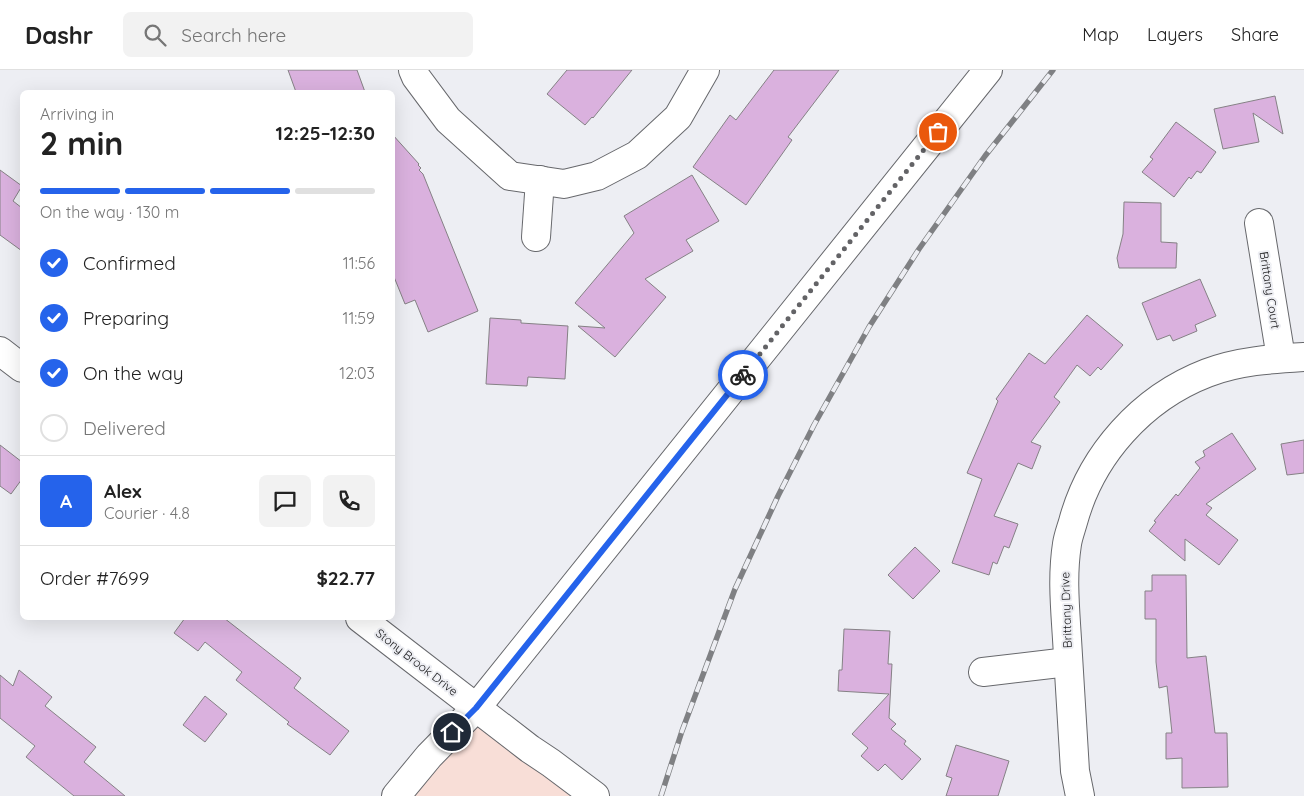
<!DOCTYPE html>
<meta charset="utf-8">
<style>
:root{--surface:#fff;--page:#f2f2f2;--text:#222;--muted:#767676;--line:#e0e0e0;--accent:#2563eb}
body{margin:0;font-family:Quicksand,sans-serif;background:var(--page);color:var(--text);height:100vh;display:flex;flex-direction:column;font-size:19px;white-space:nowrap}
*{box-sizing:border-box;margin:0}
p{font-size:16px;color:var(--muted)}
.icon{flex:none;width:28px;height:28px;fill:none;stroke:currentColor;stroke-width:2;stroke-linecap:round;stroke-linejoin:round}
.map{position:relative;flex:1;overflow:hidden}
.sheet{position:absolute;left:20px;top:20px;width:375px;height:530px;display:flex;flex-direction:column;background:var(--surface);border-radius:8px;box-shadow:0 5px 20px #0002}
.sheet>*{flex:none}
.pin{position:absolute;display:grid;place-items:center;width:42px;height:42px;color:#fff;margin:-21px;border:2px solid #fff;border-radius:50%;box-shadow:0 1px 5px #0007}
.courier{position:absolute;display:grid;place-items:center;width:50px;height:50px;margin:-25px;border:4px solid #2563eb;border-radius:50%;background:#fff;color:#222;box-shadow:0 1px 6px #0007}
.head em{font-style:normal;font-weight:700}
.head div{display:flex;flex-direction:column-reverse}
.head{display:flex;align-items:center;justify-content:space-between;height:85px;padding:0 20px}
h1{font-size:32px;font-weight:700;line-height:38px}
.bar{display:grid;grid-template-columns:repeat(4,1fr);gap:8px 5px;align-content:center;height:60px;padding:0 20px}
.bar i{height:6px;border-radius:4px;background:var(--line)}
.bar .active{background:var(--accent)}
.bar p{grid-column:span 4}
.line{display:flex;align-items:center;gap:12px;padding:0 20px;border-top:1px solid var(--line)}
.line div{flex:1}
.round{display:grid;place-items:center;flex:none;width:52px;height:52px;border-radius:8px;background:var(--page)}
ol{padding:0 20px;list-style:none}
li{display:flex;align-items:center;gap:15px;height:55px}
li p{margin-inline-start:auto}
li .icon{padding:5px;border-radius:50%;background:var(--accent);color:#fff;stroke-width:4}
li:last-child{color:var(--muted)}
li i{width:28px;height:28px;border:2px solid var(--line);border-radius:50%}
header{display:flex;align-items:center;gap:30px;box-sizing:border-box;height:70px;padding:0 25px;background:var(--surface);border-bottom:1px solid var(--line)}
header strong{font-size:24px}
nav{display:flex;gap:28px;margin-inline-start:auto;font-size:18px}
.search{width:350px;height:45px;background:var(--page);display:flex;align-items:center;gap:12px;box-sizing:border-box;padding:0 18px;border-radius:8px;color:var(--muted);font-size:19px}
.map>svg:first-child{display:block}
.commercial{fill:#f8ded7}
.building{fill:#dab1de;stroke:#858185}
.lines{fill:none;stroke-linecap:round;stroke-linejoin:round}
.street-casing{stroke:#67686c;stroke-width:30}
.secondary-casing{stroke:#67686c;stroke-width:30}
.street{stroke:#fff;stroke-width:28}
.secondary{stroke:#fff;stroke-width:28}
.rail-casing{stroke:#7f8083;stroke-width:5.5}
.rail{stroke:#edeef3;stroke-width:4;stroke-dasharray:11;stroke-linecap:butt}
.done{stroke:#636366;stroke-width:5;stroke-dasharray:0 9}
.route{stroke:#2563eb;stroke-width:6}
.labels{text-anchor:middle;dominant-baseline:central;stroke-width:4;stroke-linejoin:round;paint-order:stroke}
.street-label{font-size:12px;fill:#18181a;stroke:#edeef3}
</style>
<header>
<strong>Dashr</strong>
<div class="search"><svg class="icon" aria-label="search" viewBox="0 0 24 24"><circle cx="10" cy="10" r="6"/><path d="M15 15l6 6"/></svg>Search here</div>
<nav><a>Map</a><a>Layers</a><a>Share</a></nav>
</header>
<div class="map">
<svg width="1304" height="726" viewBox="0 0 1304 726">
<rect width="100%" height="100%" fill="#edeef3"/>
<path class="commercial" d="M 476,638 L 594,726 L 396,726 Z"/>
<g class="building">
<path d="M 288,0 L 357,0 L 365,22 L 296,22 Z"/>
<path d="M 567,0 L 632,0 L 593,48 L 592,47 L 585,55 L 547,24 Z"/>
<path d="M 774,0 L 839,0 L 788,67 L 792,70 L 746,135 L 693,97 L 730,45 L 736,50 Z"/>
<path d="M 1275,26 L 1283,64 L 1253,43 L 1259,72 L 1223,79 L 1214,39 Z"/>
<path d="M 1176,52 L 1216,82 L 1201,103 L 1197,101 L 1191,109 L 1189,107 L 1174,127 L 1142,102 L 1153,89 L 1150,87 Z"/>
<path d="M 392,64 L 419,94 L 418,95 L 421,98 L 419,100 L 423,104 L 478,241 L 428,262 L 415,230 L 405,234 L 392,202 Z"/>
<path d="M 0,100 L 22,116 L 13,131 L 22,138 L 22,181 L 0,165 Z"/>
<path d="M 692,105 L 719,151 L 686,170 L 693,181 L 645,209 L 666,227 L 615,287 L 578,256 L 605,258 L 575,233 L 634,163 L 624,146 Z"/>
<path d="M 1124,132 L 1161,133 L 1161,172 L 1177,173 L 1176,198 L 1119,198 L 1117,188 L 1123,164 Z"/>
<path d="M 1200,209 L 1216,246 L 1195,255 L 1197,261 L 1173,271 L 1170,265 L 1157,270 L 1142,233 Z"/>
<path d="M 1087,245 L 1123,275 L 1101,300 L 1098,297 L 1090,306 L 1077,295 L 1054,327 L 1060,332 L 1031,372 L 1041,376 L 1032,399 L 1018,393 L 994,446 L 1018,454 L 1009,478 L 1004,476 L 997,494 L 993,492 L 989,505 L 952,493 L 982,409 L 967,403 L 998,331 L 996,329 L 1029,283 L 1045,294 Z"/>
<path d="M 490,248 L 521,250 L 521,253 L 568,256 L 565,309 L 528,307 L 527,316 L 486,314 Z"/>
<path d="M 1232,363 L 1256,399 L 1206,434 L 1212,438 L 1206,445 L 1238,470 L 1219,495 L 1185,469 L 1185,491 L 1149,461 L 1156,452 L 1154,451 L 1176,424 L 1178,426 L 1200,398 L 1195,392 L 1205,386 L 1203,381 Z"/>
<path d="M 1304,370 L 1304,403 L 1287,405 L 1281,374 Z"/>
<path d="M 0,375 L 22,392 L 22,409 L 11,424 L 0,416 Z"/>
<path d="M 915,477 L 940,501 L 913,529 L 888,505 Z"/>
<path d="M 1152,505 L 1186,505 L 1187,588 L 1206,586 L 1215,663 L 1227,663 L 1228,717 L 1182,718 L 1182,688 L 1166,689 L 1166,663 L 1172,663 L 1167,616 L 1159,618 L 1156,592 L 1156,549 L 1145,549 L 1145,521 L 1152,521 Z"/>
<path d="M 185,548 L 224,548 L 301,608 L 294,618 L 349,661 L 330,685 L 287,654 L 289,652 L 236,610 L 242,602 L 205,572 L 198,581 L 174,563 Z"/>
<path d="M 844,559 L 890,561 L 888,594 L 892,594 L 889,648 L 896,654 L 891,659 L 906,671 L 904,674 L 921,689 L 902,710 L 885,694 L 878,701 L 861,686 L 868,678 L 852,664 L 889,624 L 838,621 L 839,600 L 842,600 Z"/>
<path d="M 19,600 L 52,627 L 45,636 L 96,677 L 84,692 L 125,726 L 74,726 L 26,687 L 35,676 L 0,648 L 0,605 L 13,616 Z"/>
<path d="M 205,626 L 227,644 L 205,672 L 183,655 Z"/>
<path d="M 956,675 L 1009,691 L 998,726 L 946,726 L 952,708 L 946,706 Z"/>
</g>
<g class="lines">
<defs>
<g id="street">
<path d="M 413,0 L 416,7 L 448,50 L 510,106 L 564,114 L 597,106 L 637,85 L 678,47 L 705,0"/>
<path d="M 1259,153 L 1281,288"/>
<path d="M 536,167 L 540,110"/>
<path d="M 983,602 L 1068,592"/>
<path d="M 1080,726 L 1075,701 C 1072,657 1070,613 1067,569 C 1065,537 1062,506 1067,474 C 1068,467 1071,459 1073,452 C 1091,385 1142,328 1207,303 C 1238,291 1271,289 1304,287"/>
</g>
<g id="secondary">
<path d="M 0,281 L 22,298"/>
<path d="M 360,548 L 530,679 L 551,693 L 595,726"/>
<path d="M 396,726 L 429,686 L 476,638 L 988,0"/>
</g>
</defs>
<use href="#street" class="street-casing"/>
<use href="#secondary" class="secondary-casing"/>
<use href="#street" class="street"/>
<use href="#secondary" class="secondary"/>
<defs>
<path id="rail" d="M 661,726 L 682,661 L 735,519 L 778,426 L 814,355 L 869,257 L 919,179 L 985,86 L 1053,0"/>
</defs>
<use href="#rail" class="rail-casing"/>
<use href="#rail" class="rail"/>
</g>
<g class="lines">
<path class="done" d="M 743,305 L 938,62"/>
<path class="route" d="M 452,662 L 476,638 L 743,305"/>
</g>
<g class="labels">
<g class="street-label">
<text transform="translate(1270 220) rotate(81)">Brittany Court</text>
<text transform="translate(1066 540) rotate(-92)">Brittany Drive</text>
<text transform="translate(417 592) rotate(38)">Stony Brook Drive</text>
</g>
</g>
</svg>
<div class="pin" style="left:938px;top:62px;background:#ea580c"><svg class="icon" aria-label="bag" viewBox="0 0 24 24"><path d="M5 8h14l-1 12H6zM9 8a3 3 0 0 1 6 0"/></svg></div>
<div class="pin" style="left:452px;top:662px;background:#1f2937"><svg class="icon" aria-label="home" viewBox="0 0 24 24"><path d="M3 11l9-7 9 7M6 9v11h12V9"/></svg></div>
<div class="courier" style="left:743px;top:305px"><svg class="icon" aria-label="bike" viewBox="0 0 24 24"><circle cx="6" cy="16" r="4"/><circle cx="18" cy="16" r="4"/><path d="M6 16l4-8h5l3 8M10 8l3 8H6M13 5h3"/></svg></div>
<section class="sheet">
<div class="head"><div><h1>2 min</h1><p>Arriving in</p></div><em>12:25–12:30</em></div>
<div class="bar"><i class="active"></i><i class="active"></i><i class="active"></i><i></i><p>On the way · 130 m</p></div>
<ol>
<li><svg class="icon" aria-label="check" viewBox="0 0 24 24"><path d="M5 12l5 5 9-10"/></svg>Confirmed<p>11:56</p></li>
<li><svg class="icon" aria-label="check" viewBox="0 0 24 24"><path d="M5 12l5 5 9-10"/></svg>Preparing<p>11:59</p></li>
<li><svg class="icon" aria-label="check" viewBox="0 0 24 24"><path d="M5 12l5 5 9-10"/></svg>On the way<p>12:03</p></li>
<li><i></i>Delivered</li>
</ol>
<div class="line" style="height:90px"><b class="round" style="background:var(--accent);color:#fff">A</b><div><b>Alex</b><p>Courier · 4.8</p></div><a class="round"><svg class="icon" aria-label="chat" viewBox="0 0 24 24"><path d="M4 5h16v11H9l-5 4z"/></svg></a><a class="round"><svg class="icon" aria-label="phone" viewBox="0 0 24 24"><path d="M5 4h4l2 5-3 2q2 4 5 5l2-3 5 2v4C11 20 4 13 5 4z"/></svg></a></div>
<div class="line" style="height:65px"><div>Order #7699</div><b>$22.77</b></div>
</section>
</div>
